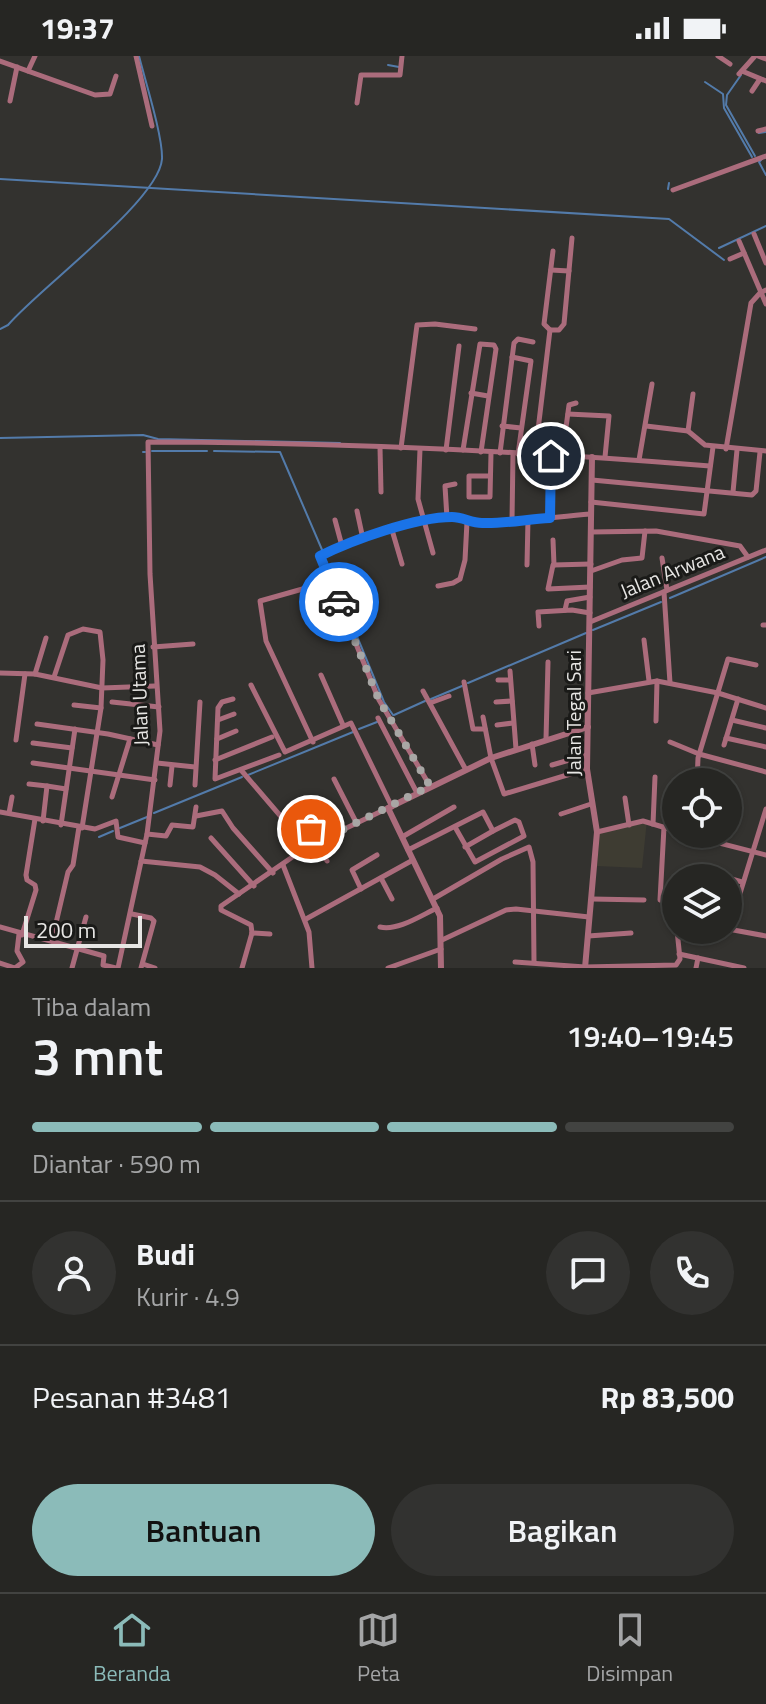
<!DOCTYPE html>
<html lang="id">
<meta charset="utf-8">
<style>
:root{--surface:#262623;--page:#323230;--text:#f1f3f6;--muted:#a4a5a6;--line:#424341;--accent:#8bbbb9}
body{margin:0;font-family:"Titillium Web",sans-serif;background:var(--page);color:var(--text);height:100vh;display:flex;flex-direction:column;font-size:30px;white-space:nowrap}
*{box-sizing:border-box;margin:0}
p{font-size:26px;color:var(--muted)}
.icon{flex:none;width:44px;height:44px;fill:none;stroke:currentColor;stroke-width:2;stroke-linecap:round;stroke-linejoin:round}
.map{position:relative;height:912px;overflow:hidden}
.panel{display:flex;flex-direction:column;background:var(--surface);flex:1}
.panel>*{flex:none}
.tools{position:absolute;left:662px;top:712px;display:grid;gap:16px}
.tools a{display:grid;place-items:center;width:80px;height:80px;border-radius:50%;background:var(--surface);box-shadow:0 2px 6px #0004,0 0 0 2px var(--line);font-size:40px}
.scale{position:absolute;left:24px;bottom:20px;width:118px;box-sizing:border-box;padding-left:8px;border:4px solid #e7e6e4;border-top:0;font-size:22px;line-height:28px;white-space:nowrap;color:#e7e6e4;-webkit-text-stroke:6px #1a1a18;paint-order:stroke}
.pin{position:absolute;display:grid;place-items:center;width:68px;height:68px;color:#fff;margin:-34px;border:4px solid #fff;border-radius:50%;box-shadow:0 2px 8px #0007}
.courier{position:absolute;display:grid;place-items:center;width:80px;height:80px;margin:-40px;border:6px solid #1a73e8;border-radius:50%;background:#fff;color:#222;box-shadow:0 2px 10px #0007}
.overview em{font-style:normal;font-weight:600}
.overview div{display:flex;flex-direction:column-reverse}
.overview{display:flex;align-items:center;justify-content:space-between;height:136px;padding:0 32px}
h1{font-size:52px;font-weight:600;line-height:60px}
.bar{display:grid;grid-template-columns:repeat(4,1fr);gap:12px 8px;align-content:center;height:96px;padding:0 32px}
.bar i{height:10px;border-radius:6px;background:var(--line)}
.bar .current{background:var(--accent)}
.bar p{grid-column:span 4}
.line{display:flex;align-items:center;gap:20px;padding:0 32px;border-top:2px solid var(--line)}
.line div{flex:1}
.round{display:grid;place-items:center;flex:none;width:84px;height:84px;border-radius:42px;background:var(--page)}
.action{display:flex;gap:16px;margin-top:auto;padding:16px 32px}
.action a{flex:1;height:92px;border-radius:48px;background:var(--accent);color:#111;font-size:32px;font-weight:600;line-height:92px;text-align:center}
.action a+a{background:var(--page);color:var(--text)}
.status{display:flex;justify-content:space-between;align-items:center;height:56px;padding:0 40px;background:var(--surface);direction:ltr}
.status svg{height:22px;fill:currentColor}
.tab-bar{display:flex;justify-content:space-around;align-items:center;height:112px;border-top:2px solid var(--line);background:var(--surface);font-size:22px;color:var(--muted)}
.tab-bar a{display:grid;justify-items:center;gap:4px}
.tab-bar .current{color:var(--accent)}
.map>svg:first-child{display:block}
.built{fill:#3e3c32}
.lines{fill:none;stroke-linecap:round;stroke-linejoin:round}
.stream{stroke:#537baa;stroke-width:2}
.minor{stroke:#ab6c7c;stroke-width:5}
.tertiary{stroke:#ab6c7c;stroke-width:6}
.done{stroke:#a8a7a5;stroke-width:8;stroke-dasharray:0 14.4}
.route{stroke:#1a73e8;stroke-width:10}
.labels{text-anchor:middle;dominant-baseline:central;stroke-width:6;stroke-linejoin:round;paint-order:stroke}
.street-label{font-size:20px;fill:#e7e6e4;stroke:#1a1a18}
</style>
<div class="status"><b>19:37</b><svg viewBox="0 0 49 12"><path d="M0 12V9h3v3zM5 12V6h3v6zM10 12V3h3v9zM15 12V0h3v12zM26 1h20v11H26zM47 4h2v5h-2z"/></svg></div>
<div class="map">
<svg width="766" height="912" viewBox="0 0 766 912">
<rect width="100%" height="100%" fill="#33322f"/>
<path class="built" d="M 647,764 L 642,812 L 597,810 L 600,775 Z"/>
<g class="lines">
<g class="stream">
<path d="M 388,9 L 399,11"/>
<path d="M 741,19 L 727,39 L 726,49 L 755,100"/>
<path d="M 705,26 L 723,38 L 724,52 L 752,101"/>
<path d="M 759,77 L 766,76"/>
<path d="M 761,104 L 759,106 L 766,119"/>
<path d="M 0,123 L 669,163 L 724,204"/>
<path d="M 668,133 L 669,127"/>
<path d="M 719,192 L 766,170"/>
<path d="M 0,273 L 8,269 C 38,233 159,145 162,103 C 163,81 145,24 139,0"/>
<path d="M 0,382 L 143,379 L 158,383 L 340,387"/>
<path d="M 152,395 L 207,395"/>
<path d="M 214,395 L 280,396 L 323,496"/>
<path d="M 143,396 L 145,396"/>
<path d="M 326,505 L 384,646 L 393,659"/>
<path d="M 670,542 L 766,501"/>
<path d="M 593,574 L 661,546"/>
<path d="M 468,627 L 586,577"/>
<path d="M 431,643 L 462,630"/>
<path d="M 394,659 L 425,645"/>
<path d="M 359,673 L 377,666"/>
<path d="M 248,719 L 353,676"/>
<path d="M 154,757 L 242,721"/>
<path d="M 120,772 L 147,761"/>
<path d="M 99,781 L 113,775"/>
</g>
<g class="minor">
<path d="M 136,0 L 152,70"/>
<path d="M 718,0 L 730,8"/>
<path d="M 758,0 L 766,3"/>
<path d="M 0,5 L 95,39 L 110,38 L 116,20"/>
<path d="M 28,15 L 35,0"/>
<path d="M 742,15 L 766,25"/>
<path d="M 739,18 L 755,0"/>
<path d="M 752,35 L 760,23"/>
<path d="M 10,45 L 17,11"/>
<path d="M 357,47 L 361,19 L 400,19 L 402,0"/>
<path d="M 758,75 L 766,73"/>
<path d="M 673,134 L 766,100"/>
<path d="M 754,178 L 766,207"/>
<path d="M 739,185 L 766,248"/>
<path d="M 553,195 L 544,268 L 550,274 L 559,274 L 564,268 L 572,182"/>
<path d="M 730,203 L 744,197"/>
<path d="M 551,214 L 569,215"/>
<path d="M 512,301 L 531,305 L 518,398"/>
<path d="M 471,337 L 488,340"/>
<path d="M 568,358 L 609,360 L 605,401"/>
<path d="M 502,370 L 521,372"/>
<path d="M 646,370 L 688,375 L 705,389 L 766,395"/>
<path d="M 688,375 L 693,338"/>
<path d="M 380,391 L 381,436"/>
<path d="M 401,392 L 417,269 L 435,268 L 475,273"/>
<path d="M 420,393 L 418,443 L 433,497"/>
<path d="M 726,393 L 751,247 L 760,237 L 766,234"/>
<path d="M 446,394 L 459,290"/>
<path d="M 463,394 L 480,288 L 494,289 L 496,293 L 481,396"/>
<path d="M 500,397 L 514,287 L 518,283 L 533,286"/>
<path d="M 535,399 L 550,274"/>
<path d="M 562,401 L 569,349 L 576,347"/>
<path d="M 639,404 L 652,328"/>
<path d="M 490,420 L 469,420 L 469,441 L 490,441 L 491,397"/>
<path d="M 592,424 L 752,439 L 756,435 L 760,396"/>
<path d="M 733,436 L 737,394"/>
<path d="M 591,446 L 704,458 L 713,391"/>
<path d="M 357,455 L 363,483"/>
<path d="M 447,462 L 445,430 L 455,428"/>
<path d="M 550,462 L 551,400"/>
<path d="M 335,464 L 342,490"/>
<path d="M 512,465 L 513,398"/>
<path d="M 392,474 L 402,508"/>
<path d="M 591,476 L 656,475 L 740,490 L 748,501"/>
<path d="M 553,484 L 554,509"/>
<path d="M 662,502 L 667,534"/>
<path d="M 527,509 L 528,463"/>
<path d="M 591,515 L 622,504 L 642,502 L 645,475"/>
<path d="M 438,530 L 453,527 L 460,523 L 465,504 L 467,466"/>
<path d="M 590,531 L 548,533 L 553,509 L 591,508"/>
<path d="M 664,536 L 670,627"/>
<path d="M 565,554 L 567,545 L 590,541"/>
<path d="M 590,566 L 766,494"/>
<path d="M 763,569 L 766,569"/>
<path d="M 539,570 L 538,556 L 572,554 L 590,557"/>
<path d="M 644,584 L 649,625"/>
<path d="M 153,591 L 193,588"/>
<path d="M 510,615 L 516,693"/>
<path d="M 0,617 L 35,618 L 102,632 L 155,630"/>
<path d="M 35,618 L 46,582"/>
<path d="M 321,619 L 343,669"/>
<path d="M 54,621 L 68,579 L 83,573 L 100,576 L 103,604 L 101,652 L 82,772"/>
<path d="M 498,624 L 510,624"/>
<path d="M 464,626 L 473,673 L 485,673"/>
<path d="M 251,629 L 285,696 L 351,667 L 392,751"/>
<path d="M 423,635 L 466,714"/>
<path d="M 588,637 L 657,625 L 718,637 L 766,652"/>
<path d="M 233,643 L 222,646 L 218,652 L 215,723 L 279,699"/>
<path d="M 112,646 L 159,651"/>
<path d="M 496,646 L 512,645"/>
<path d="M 430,647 L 449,640"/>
<path d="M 74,649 L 101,652"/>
<path d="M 483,661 L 491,702 L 504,738 L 587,713"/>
<path d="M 378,662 L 417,737"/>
<path d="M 218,664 L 234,658"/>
<path d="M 732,664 L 766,672"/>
<path d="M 656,665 L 657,625"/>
<path d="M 37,668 L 108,678 L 158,689"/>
<path d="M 497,669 L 513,667"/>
<path d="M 726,682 L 766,691"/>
<path d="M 217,683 L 236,675"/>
<path d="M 546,683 L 548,606"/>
<path d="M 16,684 L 25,618"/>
<path d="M 313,686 L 266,585 L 260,545 L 331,525"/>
<path d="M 670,686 L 699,698 L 766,716"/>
<path d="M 33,687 L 72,692"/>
<path d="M 532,688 L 535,709"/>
<path d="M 724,689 L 738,643"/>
<path d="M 215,704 L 272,681"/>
<path d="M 33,707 L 155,724"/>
<path d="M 157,707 L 195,711"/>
<path d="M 552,709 L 587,699"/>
<path d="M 241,714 L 307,791"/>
<path d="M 334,723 L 357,768"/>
<path d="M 679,726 L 697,726 L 698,702 L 728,603 L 756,609"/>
<path d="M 29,728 L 47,730 L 43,765"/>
<path d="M 170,729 L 172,710"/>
<path d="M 195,729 L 200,646"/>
<path d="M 47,730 L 66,733"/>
<path d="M 430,730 L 379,644 L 320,500 C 352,483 414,463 450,462 C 464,461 474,468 492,467 C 525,465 557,461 590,458"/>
<path d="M 112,741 L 130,683"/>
<path d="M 625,742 L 629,769"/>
<path d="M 0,756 L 95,773 L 116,765 L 118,781 L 145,787"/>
<path d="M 9,757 L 12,741"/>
<path d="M 561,758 L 591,748"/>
<path d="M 196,760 L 222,755 L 233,772 L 273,817"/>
<path d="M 653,768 L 655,721"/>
<path d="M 61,769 L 75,673"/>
<path d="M 664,771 L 660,844 L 675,847 L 676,860"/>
<path d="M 311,773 L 327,805"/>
<path d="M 597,776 L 643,765 L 676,775"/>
<path d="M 147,778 L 166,780 L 172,769 L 193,771 L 196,751"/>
<path d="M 684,778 L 766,799"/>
<path d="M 402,781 L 454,751"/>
<path d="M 211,782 L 254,830"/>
<path d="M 465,791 L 493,775"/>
<path d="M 408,794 L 483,756 L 493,775 L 515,764 L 519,766 L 524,780 L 475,806 L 455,771"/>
<path d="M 141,805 L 200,811 L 215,819 L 239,838"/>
<path d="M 283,809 L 309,876 L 312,912"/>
<path d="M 720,820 L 728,822"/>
<path d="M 381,822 L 392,843"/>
<path d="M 728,822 L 742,826"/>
<path d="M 361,833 L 352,814 L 377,799"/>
<path d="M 728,835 L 739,838"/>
<path d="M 433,843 L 502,803 L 529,791 L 533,806 L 534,906"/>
<path d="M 592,843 L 644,844"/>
<path d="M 132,858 L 151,862 L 154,865 L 141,912"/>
<path d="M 306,863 L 413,804"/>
<path d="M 0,871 L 104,900 L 103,909 L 116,912"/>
<path d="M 380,871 C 398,875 420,860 437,852"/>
<path d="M 728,873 L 766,880"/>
<path d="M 729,873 L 766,753"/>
<path d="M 252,877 L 251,869 L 221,854 L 221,850 L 307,791 L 388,752"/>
<path d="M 252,877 L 270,878"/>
<path d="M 22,879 L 36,834 L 35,829 L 27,824 L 26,819 L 35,763"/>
<path d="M 588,880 L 631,877"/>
<path d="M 52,884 L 68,816 L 73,809 L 79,771"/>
<path d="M 442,884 L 506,854 L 516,853 L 589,861"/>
<path d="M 679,898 L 744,912"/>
<path d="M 515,906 L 585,911 L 676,909 L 680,903 L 677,874"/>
<path d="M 0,907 L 15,912"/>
<path d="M 143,908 L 155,912"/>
<path d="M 15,912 L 23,906 L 17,895 L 19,878"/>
<path d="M 72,912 L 86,861"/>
<path d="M 118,912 L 147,778 L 160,675 L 150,518 L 148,386 C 335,386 523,395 710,410"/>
<path d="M 242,912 L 252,877"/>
<path d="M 388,912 L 441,893"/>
<path d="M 696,912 L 698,902"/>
</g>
<g class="tertiary">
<path d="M 441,912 L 440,860 L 388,752 L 491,702 L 588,671"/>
<path d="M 585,912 L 597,776 L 587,713 L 592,401"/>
</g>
</g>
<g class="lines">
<path class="done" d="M 311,773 L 318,786 L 430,730 L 379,644 L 339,546"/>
<path class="route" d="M 339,546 L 320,500 C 352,484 416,461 452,461 C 463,461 471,467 482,467 C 504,468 528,463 550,462 L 551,400"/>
</g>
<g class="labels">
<g class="street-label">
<text transform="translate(672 515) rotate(-22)">Jalan Arwana</text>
<text transform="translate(139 639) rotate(-92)">Jalan Utama</text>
<text transform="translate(573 657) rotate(-90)">Jalan Tegal Sari</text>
</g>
</g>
</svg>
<div class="tools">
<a><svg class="icon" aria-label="locate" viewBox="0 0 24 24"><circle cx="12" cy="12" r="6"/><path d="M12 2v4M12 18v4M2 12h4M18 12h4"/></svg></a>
<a><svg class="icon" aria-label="layers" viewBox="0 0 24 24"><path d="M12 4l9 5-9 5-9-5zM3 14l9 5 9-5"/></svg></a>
</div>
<div class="scale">200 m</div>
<div class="pin" style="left:311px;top:773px;background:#ea580c"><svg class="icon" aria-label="bag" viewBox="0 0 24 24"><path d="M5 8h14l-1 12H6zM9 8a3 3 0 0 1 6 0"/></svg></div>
<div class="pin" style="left:551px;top:400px;background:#1f2937"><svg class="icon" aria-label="home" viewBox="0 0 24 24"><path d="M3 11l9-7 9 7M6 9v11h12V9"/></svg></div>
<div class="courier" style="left:339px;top:546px"><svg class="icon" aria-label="car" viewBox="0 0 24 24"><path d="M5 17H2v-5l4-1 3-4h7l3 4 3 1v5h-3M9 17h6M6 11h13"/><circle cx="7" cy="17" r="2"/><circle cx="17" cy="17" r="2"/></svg></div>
</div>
<section class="panel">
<div class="overview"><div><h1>3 mnt</h1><p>Tiba dalam</p></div><em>19:40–19:45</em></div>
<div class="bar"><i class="current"></i><i class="current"></i><i class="current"></i><i></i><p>Diantar · 590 m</p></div>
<div class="line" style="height:144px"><a class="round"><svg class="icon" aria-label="person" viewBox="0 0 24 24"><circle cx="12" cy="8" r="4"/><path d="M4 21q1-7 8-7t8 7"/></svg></a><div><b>Budi</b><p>Kurir · 4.9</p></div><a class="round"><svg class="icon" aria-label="chat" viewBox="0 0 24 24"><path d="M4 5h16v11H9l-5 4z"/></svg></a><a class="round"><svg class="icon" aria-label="phone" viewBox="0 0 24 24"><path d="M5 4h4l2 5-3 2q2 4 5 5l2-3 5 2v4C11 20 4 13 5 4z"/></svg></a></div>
<div class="line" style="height:104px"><div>Pesanan #3481</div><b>Rp 83,500</b></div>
<div class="action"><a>Bantuan</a><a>Bagikan</a></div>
</section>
<nav class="tab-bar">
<a class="current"><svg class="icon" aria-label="home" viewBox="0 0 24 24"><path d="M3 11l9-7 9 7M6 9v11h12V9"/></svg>Beranda</a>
<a><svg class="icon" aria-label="map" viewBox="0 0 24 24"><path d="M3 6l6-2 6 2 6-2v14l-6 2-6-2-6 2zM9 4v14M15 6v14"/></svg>Peta</a>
<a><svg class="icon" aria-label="saved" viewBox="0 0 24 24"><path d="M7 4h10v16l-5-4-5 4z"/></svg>Disimpan</a>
</nav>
